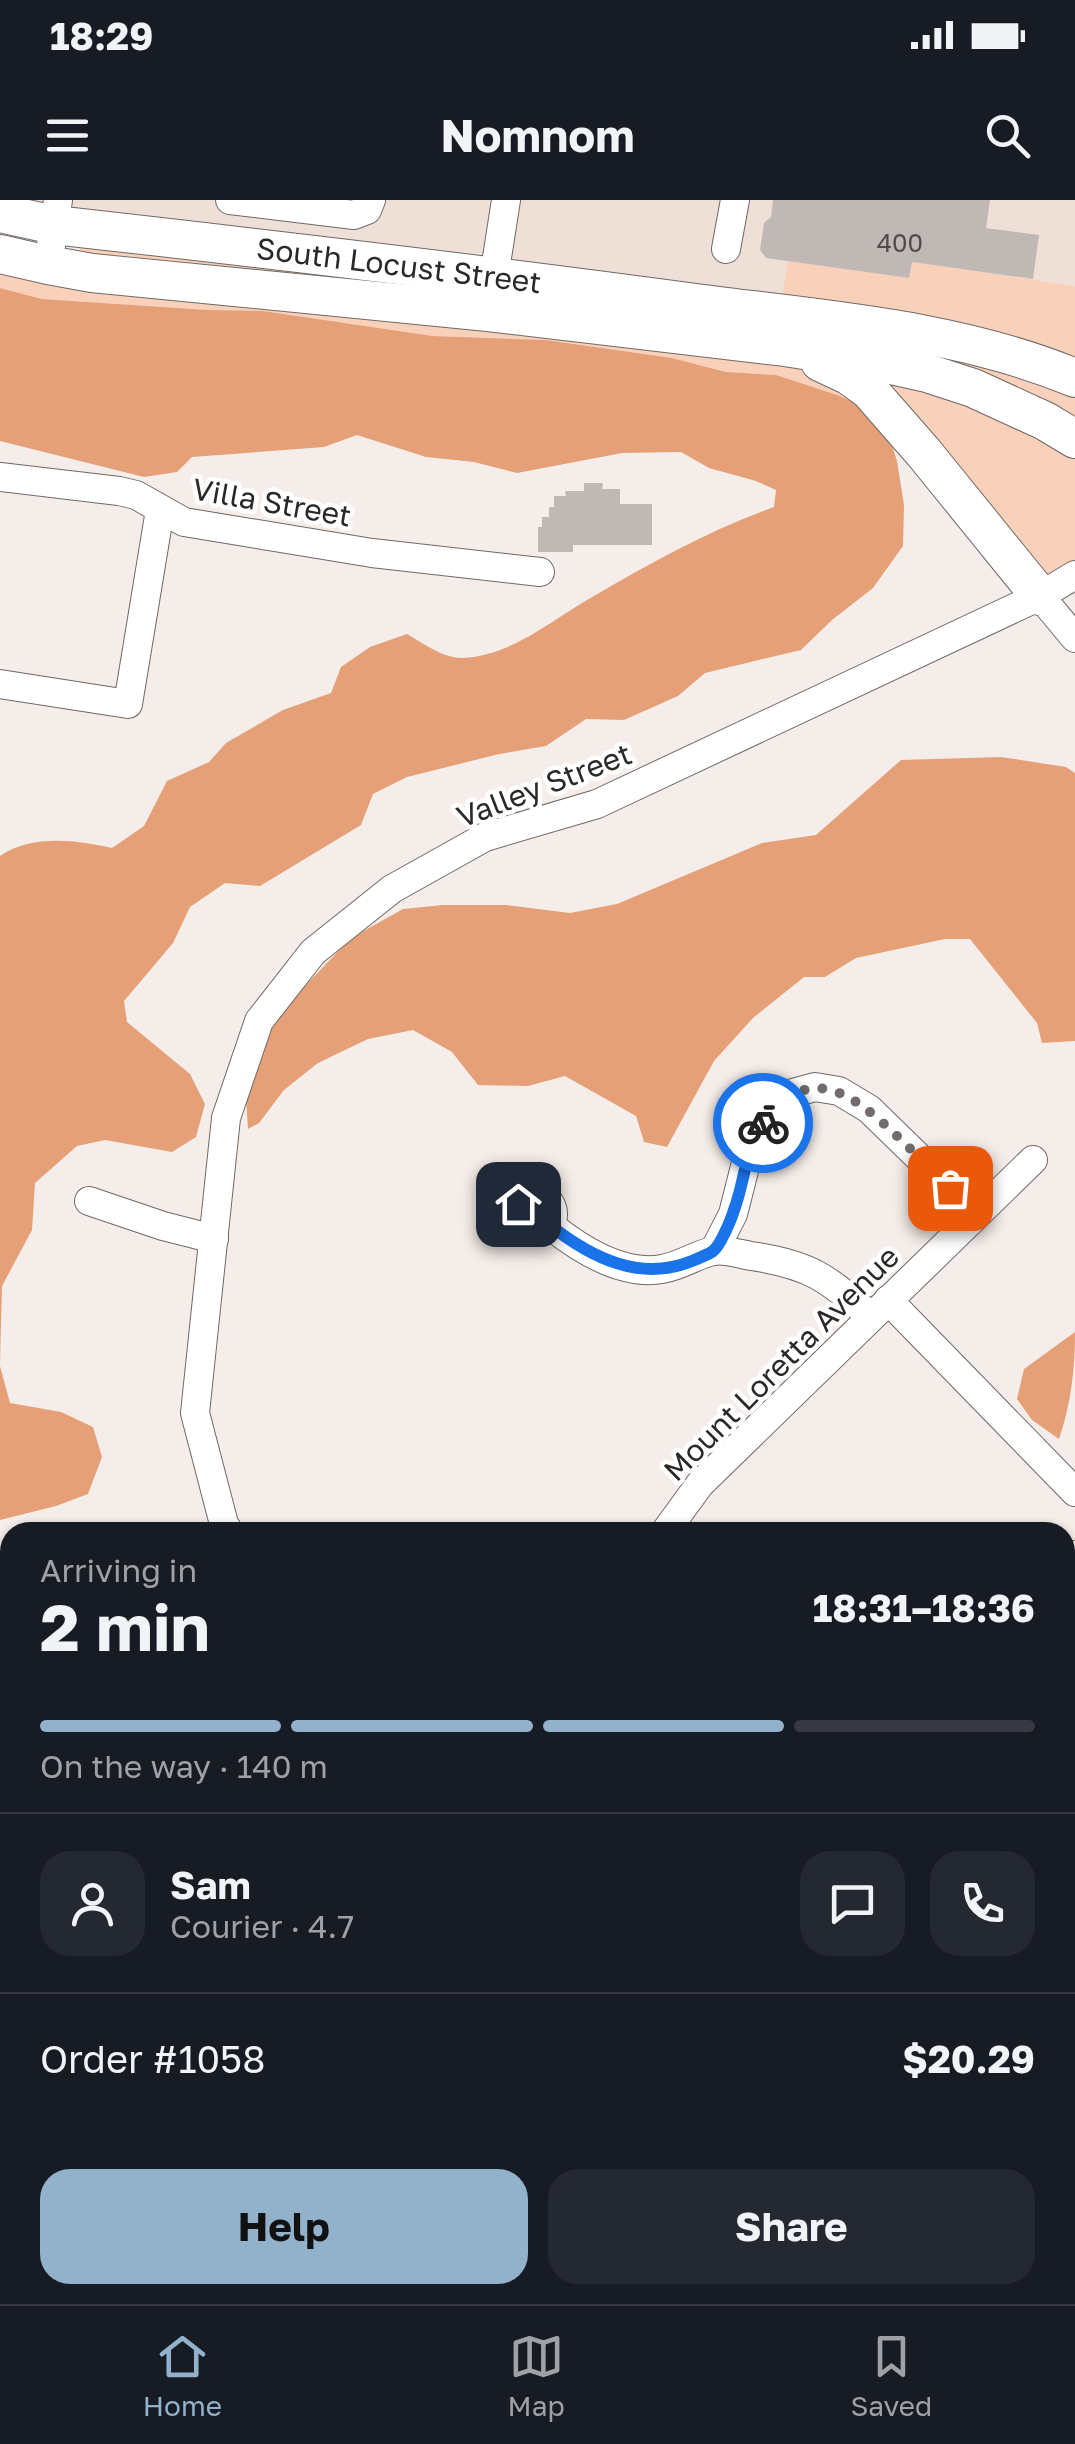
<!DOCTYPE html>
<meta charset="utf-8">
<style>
:root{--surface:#171b24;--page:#242831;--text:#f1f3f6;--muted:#9ea1a6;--line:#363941;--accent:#92b1cb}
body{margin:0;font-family:"Golos Text",sans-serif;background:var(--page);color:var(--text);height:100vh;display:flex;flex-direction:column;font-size:38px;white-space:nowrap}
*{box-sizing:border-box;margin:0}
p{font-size:32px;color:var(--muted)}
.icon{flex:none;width:55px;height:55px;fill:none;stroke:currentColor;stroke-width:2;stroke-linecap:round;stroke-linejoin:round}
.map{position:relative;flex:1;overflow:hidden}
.drawer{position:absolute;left:0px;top:1322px;width:1075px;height:782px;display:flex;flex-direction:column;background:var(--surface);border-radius:30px 30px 0 0;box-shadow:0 2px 8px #0004}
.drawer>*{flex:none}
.pin{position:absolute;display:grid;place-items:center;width:85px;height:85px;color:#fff;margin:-42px;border-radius:20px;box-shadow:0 5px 15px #0006}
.courier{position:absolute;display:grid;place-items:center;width:100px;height:100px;margin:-50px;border:8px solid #1a73e8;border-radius:50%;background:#fff;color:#222;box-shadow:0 2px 12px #0007}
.summary em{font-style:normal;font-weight:700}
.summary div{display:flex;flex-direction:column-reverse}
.summary{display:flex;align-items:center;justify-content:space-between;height:170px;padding:0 40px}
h1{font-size:65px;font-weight:700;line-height:75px}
.bar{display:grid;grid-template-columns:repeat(4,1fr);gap:15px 10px;align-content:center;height:120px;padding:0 40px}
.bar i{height:12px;border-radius:8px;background:var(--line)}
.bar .on{background:var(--accent)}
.bar p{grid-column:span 4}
.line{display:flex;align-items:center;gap:25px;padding:0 40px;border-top:2px solid var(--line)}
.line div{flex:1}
.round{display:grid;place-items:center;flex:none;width:105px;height:105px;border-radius:30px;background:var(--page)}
.action{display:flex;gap:20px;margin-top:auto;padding:20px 40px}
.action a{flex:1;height:115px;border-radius:30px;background:var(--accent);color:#111;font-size:40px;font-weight:700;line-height:115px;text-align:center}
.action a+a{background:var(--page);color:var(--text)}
.status{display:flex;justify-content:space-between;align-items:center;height:70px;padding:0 50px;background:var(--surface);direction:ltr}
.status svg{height:28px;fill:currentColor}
header{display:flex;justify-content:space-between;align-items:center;height:130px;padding:0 40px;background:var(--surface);font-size:45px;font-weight:700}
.dock{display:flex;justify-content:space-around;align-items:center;height:140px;border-top:2px solid var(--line);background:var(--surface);font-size:28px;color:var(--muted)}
.dock a{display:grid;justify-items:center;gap:5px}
.dock .on{color:var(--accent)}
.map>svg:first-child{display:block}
.built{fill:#efe0d7}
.green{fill:#f9d1bb}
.forest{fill:#e5a078}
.building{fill:#c0b8b4}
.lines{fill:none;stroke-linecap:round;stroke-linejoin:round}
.minor-casing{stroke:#6f6864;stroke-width:30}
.highway-casing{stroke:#6f6864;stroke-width:40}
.minor{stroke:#fff;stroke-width:28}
.highway{stroke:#fff;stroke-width:38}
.done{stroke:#726d6a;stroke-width:10;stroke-dasharray:0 18}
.route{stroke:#1a73e8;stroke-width:12}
.labels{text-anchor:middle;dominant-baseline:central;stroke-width:9;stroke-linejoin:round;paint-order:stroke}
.number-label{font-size:25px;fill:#504c4a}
.street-label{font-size:30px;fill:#2b2826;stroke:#fff}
</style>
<div class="status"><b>18:29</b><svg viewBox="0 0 49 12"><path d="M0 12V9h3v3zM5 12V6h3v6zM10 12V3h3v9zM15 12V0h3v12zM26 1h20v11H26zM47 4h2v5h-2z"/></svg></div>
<header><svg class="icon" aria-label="menu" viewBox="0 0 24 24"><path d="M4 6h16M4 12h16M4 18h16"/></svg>Nomnom<svg class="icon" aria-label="search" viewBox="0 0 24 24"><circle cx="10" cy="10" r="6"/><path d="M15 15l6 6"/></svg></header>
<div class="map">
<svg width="1075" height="2104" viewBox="0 0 1075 2104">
<rect width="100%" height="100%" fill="#f5ede9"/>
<g class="built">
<path d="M 13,0 L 1075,0 L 1075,120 L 781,103 L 181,30 Z"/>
<path d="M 0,1961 L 10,1963 L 10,2095 L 17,2095 L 12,2104 L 0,2104 Z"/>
</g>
<g class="green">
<path d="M 81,40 L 433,83 L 433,88 L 306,74 L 93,56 L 79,49 Z"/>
<path d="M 788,61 L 909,78 L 912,62 L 1075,86 L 1075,162 L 781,103 Z"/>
<path d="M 0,71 L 796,166 L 829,180 L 885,223 L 776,175 L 726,172 L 672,158 L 546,140 L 433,136 L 264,111 L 208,110 L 42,99 L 0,88 Z"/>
<path d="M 908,141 L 1075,187 L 1075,224 L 951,167 Z"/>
<path d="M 882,178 L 1012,219 L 1075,259 L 1075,362 L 1042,380 Z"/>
</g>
<g class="forest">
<path d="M 0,88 L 42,99 L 208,110 L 263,111 L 433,136 L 546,140 L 672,158 L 726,172 L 776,175 L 837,195 L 860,205 L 885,223 L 897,261 L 904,305 L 903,346 L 873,388 L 832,420 L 801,450 L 705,473 L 678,496 L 624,520 L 586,519 L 546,546 L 499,554 L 407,577 L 373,594 L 361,625 L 260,686 L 225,683 L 190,707 L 173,743 L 124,801 L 127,822 L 190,874 L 205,904 L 196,937 L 172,952 L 105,940 L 77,946 L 35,983 L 32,1030 L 2,1086 L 0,1163 L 0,656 C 32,634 76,640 112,648 L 144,626 L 167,581 L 209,562 L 226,543 L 283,510 L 331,493 L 341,467 L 370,447 L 407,434 C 423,443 444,459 463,458 C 514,455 551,420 594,396 C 652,362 710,330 774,307 L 776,290 L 756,281 L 709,268 L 681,252 L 622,253 L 517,273 L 474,262 L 426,257 L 357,235 L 324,247 L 192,257 L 177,272 L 144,277 L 0,241 Z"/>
<path d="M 1001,557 L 1066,567 L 1075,573 L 1075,841 L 1042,843 L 1037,823 L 970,739 L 945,739 L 856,758 L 825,777 L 804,777 L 753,818 L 714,861 L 667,947 L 644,942 L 636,916 L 565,876 L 528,886 L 478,885 L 452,852 L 413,830 L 368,839 L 318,863 L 284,890 L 259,923 L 248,929 L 246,899 L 258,857 L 276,816 L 351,738 L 403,709 L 443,705 L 506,705 L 570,713 L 617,704 L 762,643 L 816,635 L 901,560 Z"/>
<path d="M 1075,1132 C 1075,1170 1071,1203 1059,1239 L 1032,1220 L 1017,1199 L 1024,1169 Z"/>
<path d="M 0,1166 L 10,1203 L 61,1212 L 93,1227 L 102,1257 L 88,1294 L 56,1306 L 0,1320 Z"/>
<rect x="1065" y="1899" width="10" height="41"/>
</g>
<g class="building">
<path d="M 773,0 L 990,0 L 986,28 L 1039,35 L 1033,79 L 912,62 L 909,78 L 766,58 L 760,50 L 764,23 L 771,17 Z"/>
<path d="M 584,283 L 603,283 L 602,289 L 620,289 L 620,304 L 652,304 L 652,345 L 573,345 L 573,352 L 538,352 L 538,327 L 542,327 L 542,317 L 549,317 L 549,307 L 554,307 L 554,296 L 566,296 L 565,291 L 584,291 Z"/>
</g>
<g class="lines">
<defs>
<g id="minor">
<path d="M 230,0 L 354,15 L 367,10 L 371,0"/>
<path d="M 726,49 L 735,0"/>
<path d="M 48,65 L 58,0"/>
<path d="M 491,96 L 506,0"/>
<path d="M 0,277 L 119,291 L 136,295 L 184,322 L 372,353 L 540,372"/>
<path d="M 1040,396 L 1075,438"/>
<path d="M 0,484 L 128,504 L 160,310"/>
<path d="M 89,1001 L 163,1026 L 214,1039"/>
<path d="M 551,1026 C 541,1032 532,1030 522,1024 L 516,1011 L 521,999 L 530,993 L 543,996 C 553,1004 555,1014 551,1026 C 581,1050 622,1076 662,1069 C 680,1066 696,1055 713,1051 C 724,1049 740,1054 751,1056 C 808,1064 829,1078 871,1117"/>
<path d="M 714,1051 L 733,1014 L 749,951 L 759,929 L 774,907 L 793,893 L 815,887 L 839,891 L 869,909 L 977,1014"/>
<path d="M 888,1100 L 1075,1292"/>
<path d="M 229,1332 L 224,1324 L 195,1213 L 226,918 L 259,821 L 313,752 L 392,689 L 485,637 L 597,604 L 1040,396 L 1075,375"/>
<path d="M 665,1332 L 700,1284 L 1033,960"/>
<path d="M 1065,1365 L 1075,1355"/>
<path d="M 1065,1797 L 1075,1795"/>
<path d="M 1065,2048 L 1075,2049"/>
<path d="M 279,2104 L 281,2095"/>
<path d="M 571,2104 L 575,2095"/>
</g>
<g id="highway">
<path d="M 0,13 L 54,25 C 268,49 482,74 696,103 C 824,120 954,128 1075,178"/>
<path d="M 0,54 L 48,65 L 92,73 L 488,112 L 785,147 L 873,161 L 927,173 L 973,188 L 1045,221 L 1075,239"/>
<path d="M 820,162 L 848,175 L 869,190 L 924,253 L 1040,396"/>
</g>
</defs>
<use href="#minor" class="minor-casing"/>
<use href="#highway" class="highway-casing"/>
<use href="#minor" class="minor"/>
<use href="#highway" class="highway"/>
</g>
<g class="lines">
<path class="done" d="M 763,923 C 810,859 854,895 899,938 C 916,954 933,971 950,988"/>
<path class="route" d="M 518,1004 C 513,1023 529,1029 544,1030 L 551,1026 C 592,1058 640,1082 692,1061 C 698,1058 708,1055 713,1051 C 720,1046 731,1020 734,1010 C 745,981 745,949 763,923"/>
</g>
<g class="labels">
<g class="number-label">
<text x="900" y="42">400</text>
</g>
<g class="street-label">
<text transform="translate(399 65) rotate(7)">South Locust Street</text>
<text transform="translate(272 302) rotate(10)">Villa Street</text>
<text transform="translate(544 585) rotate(-21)">Valley Street</text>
<text transform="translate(781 1163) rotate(-45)">Mount Loretta Avenue</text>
</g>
</g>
</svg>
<div class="pin" style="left:950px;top:988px;background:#ea580c"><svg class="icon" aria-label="bag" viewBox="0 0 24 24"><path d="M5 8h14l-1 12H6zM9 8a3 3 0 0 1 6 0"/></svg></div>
<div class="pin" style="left:518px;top:1004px;background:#1f2937"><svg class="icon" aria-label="home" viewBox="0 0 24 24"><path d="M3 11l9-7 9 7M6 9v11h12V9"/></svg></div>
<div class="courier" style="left:763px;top:923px"><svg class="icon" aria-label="bike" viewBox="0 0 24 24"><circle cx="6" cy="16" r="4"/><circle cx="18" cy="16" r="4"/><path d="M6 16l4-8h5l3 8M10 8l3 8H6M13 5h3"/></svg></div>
<section class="drawer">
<div class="summary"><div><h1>2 min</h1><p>Arriving in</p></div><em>18:31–18:36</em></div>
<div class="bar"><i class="on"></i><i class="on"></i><i class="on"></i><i></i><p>On the way · 140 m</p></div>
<div class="line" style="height:180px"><a class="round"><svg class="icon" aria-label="person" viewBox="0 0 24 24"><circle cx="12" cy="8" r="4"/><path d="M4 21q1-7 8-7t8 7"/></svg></a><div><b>Sam</b><p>Courier · 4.7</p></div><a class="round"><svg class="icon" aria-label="chat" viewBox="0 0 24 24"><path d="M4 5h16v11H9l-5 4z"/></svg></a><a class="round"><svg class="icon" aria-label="phone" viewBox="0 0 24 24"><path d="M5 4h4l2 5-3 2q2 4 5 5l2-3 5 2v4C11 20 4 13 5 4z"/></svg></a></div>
<div class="line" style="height:130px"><div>Order #1058</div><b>$20.29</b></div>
<div class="action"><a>Help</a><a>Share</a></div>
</section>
</div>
<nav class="dock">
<a class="on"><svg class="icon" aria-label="home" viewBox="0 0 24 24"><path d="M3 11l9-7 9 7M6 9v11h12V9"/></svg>Home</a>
<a><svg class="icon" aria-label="map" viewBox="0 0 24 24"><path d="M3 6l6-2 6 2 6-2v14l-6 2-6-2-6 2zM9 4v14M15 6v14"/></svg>Map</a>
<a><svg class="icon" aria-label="saved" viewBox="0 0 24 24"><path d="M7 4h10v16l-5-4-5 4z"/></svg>Saved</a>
</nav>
